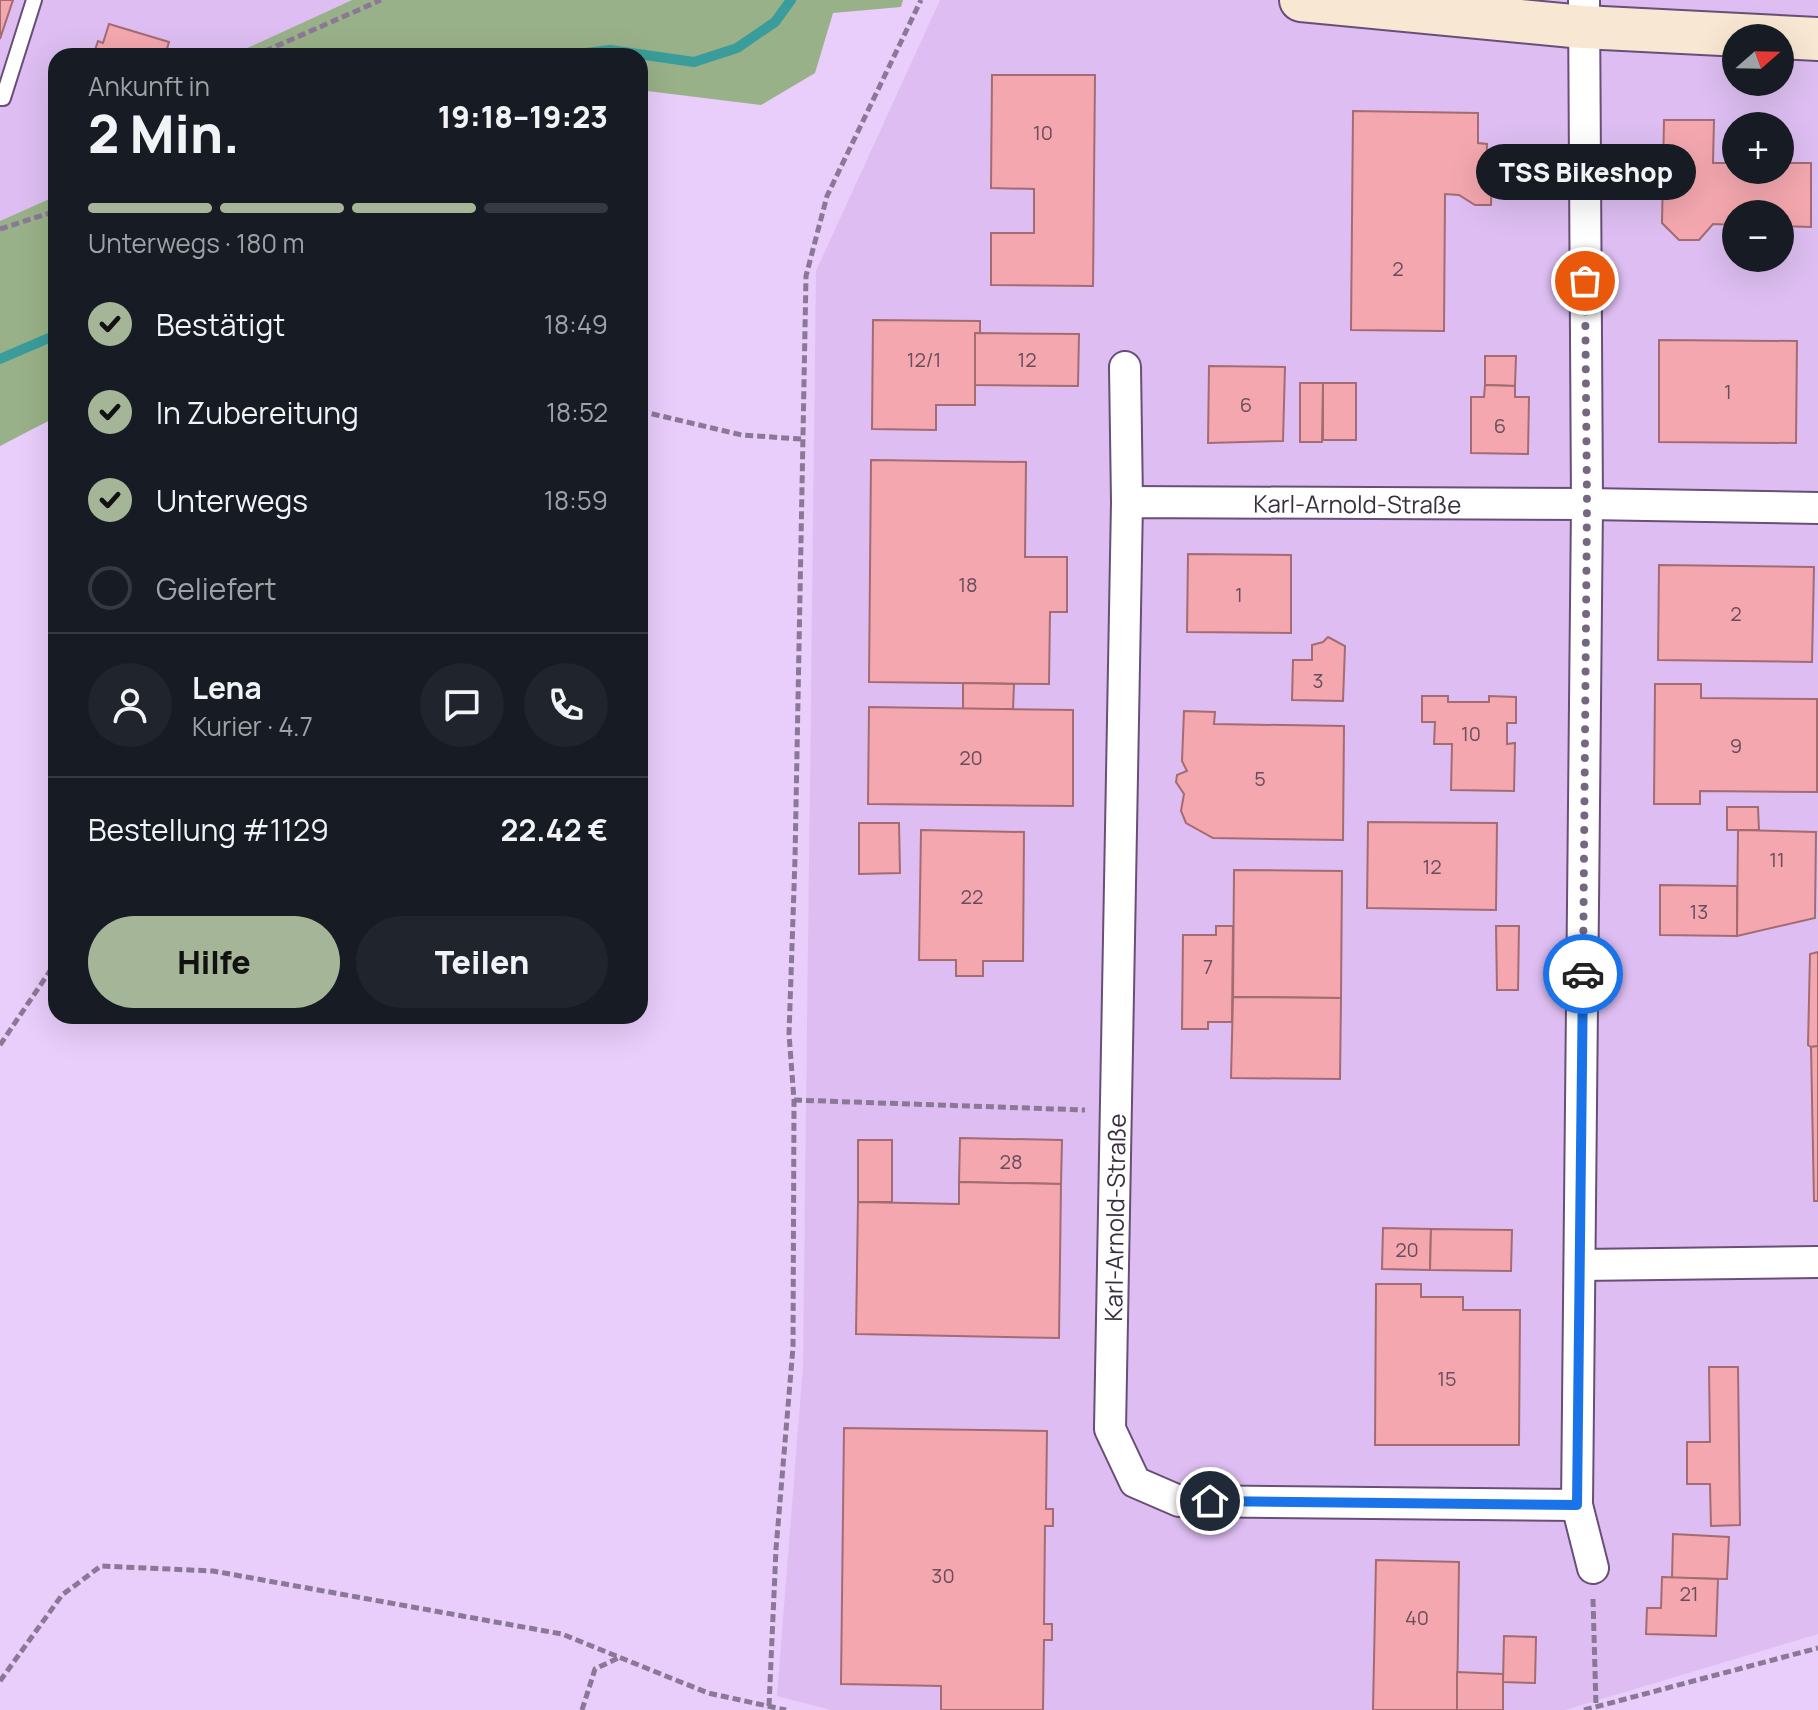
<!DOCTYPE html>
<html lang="de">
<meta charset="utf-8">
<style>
:root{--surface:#171b24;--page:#20242c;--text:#f1f3f6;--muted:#9ea1a6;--line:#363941;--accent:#a5b698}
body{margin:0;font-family:Manrope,sans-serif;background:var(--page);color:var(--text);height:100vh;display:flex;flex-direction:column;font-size:30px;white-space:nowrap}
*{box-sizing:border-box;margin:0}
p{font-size:26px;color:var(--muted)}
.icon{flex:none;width:44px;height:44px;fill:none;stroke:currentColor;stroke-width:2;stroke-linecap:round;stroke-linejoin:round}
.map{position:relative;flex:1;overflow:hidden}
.sheet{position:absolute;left:48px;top:48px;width:600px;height:976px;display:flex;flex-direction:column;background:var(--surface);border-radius:24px;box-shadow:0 8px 32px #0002}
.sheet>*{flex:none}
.needle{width:52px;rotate:70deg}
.tools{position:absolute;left:1722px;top:24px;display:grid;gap:16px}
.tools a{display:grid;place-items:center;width:72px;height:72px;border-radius:50%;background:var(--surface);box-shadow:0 8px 32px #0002;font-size:40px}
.pin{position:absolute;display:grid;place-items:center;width:68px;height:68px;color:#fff;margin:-34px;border:4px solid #fff;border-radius:50%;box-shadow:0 2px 8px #0007}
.courier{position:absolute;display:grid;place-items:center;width:80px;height:80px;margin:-40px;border:6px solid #1a73e8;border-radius:50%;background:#fff;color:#222;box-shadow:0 2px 10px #0007}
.bubble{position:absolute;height:56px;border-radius:28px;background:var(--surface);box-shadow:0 8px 32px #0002;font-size:26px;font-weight:800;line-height:56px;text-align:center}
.summary em{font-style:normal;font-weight:800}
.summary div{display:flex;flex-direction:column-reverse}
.summary{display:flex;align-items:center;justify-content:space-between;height:136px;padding:0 40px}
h1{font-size:52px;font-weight:800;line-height:60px}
.bar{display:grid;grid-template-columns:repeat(4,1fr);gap:12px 8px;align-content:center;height:96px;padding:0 40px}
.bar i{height:10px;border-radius:6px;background:var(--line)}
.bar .selected{background:var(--accent)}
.bar p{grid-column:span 4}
.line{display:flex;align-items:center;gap:20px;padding:0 40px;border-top:2px solid var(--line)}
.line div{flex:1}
.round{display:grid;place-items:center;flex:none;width:84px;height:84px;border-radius:42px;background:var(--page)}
ol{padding:0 40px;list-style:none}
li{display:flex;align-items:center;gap:24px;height:88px}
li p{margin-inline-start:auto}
li .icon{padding:8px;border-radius:50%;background:var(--accent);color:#111;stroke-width:4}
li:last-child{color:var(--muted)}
li i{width:44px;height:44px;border:4px solid var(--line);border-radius:50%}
.cta{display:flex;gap:16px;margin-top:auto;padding:16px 40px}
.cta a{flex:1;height:92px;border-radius:48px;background:var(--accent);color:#111;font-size:32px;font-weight:800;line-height:92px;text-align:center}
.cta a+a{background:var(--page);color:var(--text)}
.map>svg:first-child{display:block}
.built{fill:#debef2;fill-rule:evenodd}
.green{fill:#99b188}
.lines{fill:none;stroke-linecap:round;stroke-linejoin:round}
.stream{stroke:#3a9d9b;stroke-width:10}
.building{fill:#f4a7af;stroke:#a26c72;stroke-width:2}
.lane-casing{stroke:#674f76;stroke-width:18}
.street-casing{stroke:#674f76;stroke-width:34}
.secondary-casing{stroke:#674f76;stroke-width:46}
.path{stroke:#8b7897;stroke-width:5;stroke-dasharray:8 4;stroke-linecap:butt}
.lane{stroke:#fff;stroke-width:14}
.street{stroke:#fff;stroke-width:30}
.secondary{stroke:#f8e8d3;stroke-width:42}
.done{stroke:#776682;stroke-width:8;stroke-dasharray:0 14.4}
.route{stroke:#1a73e8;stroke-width:10}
.labels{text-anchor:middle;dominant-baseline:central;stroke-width:7;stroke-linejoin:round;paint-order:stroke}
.number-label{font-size:20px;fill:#684d5c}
.street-label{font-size:24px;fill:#3a2f41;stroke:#e9cdfb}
</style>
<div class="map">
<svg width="1818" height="1710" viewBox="0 0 1818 1710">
<rect width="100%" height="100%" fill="#e9cdfb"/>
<g class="built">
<path d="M 0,0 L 352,0 L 230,56 L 56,56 L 56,196 L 0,221 Z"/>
<path d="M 940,0 L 1818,0 L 1818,1634 L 1565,1710 L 831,1710 L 777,1696 L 803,1365 L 816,271 ZM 1736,38 L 1780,38 L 1780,82 L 1736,82 ZM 1736,126 L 1780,126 L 1780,170 L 1736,170 ZM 1736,214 L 1780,214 L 1780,258 L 1736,258 Z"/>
</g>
<g class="green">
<path d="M 352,0 L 903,0 L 901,7 L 833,13 L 815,73 L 761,105 L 647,91 L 640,96 L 640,56 L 230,56 Z"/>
<path d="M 56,196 L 56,417 L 0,446 L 0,221 Z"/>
</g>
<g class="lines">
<g class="stream">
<path d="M 562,56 L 610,50 L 694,62 L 737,48 L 775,22 L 791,0"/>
<path d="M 0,359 L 56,335"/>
</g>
</g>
<g class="building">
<path d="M 0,0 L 13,0 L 0,39 Z"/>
<path d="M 109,24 L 169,42 L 165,56 L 93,56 L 98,41 L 103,43 Z"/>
<path d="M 992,75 L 1095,75 L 1093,286 L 991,285 L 991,233 L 1034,233 L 1034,189 L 991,188 Z"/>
<path d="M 1353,111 L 1478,113 L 1478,143 L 1487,144 L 1486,170 L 1492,170 L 1491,205 L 1475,205 L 1459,195 L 1445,194 L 1444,331 L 1351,330 Z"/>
<path d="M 1664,120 L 1714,120 L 1713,163 L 1736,163 L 1736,170 L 1780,170 L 1780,163 L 1811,163 L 1811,227 L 1780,226 L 1780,214 L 1736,214 L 1736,225 L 1713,224 L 1699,240 L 1679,240 L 1662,223 Z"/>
<path d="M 873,320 L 980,321 L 980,333 L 975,333 L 975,405 L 936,405 L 936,430 L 872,429 Z"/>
<path d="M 975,333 L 1079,334 L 1078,386 L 975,385 Z"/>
<path d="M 1659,340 L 1797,341 L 1796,443 L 1659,442 Z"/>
<path d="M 1485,356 L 1516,356 L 1515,386 L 1485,385 Z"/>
<path d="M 1209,366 L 1285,367 L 1283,441 L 1208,443 Z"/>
<path d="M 1300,383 L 1323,383 L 1322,442 L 1300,442 Z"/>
<rect x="1323" y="383" width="33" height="57"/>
<path d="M 1485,385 L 1515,386 L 1515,397 L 1529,397 L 1528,454 L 1471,453 L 1471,397 L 1484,397 Z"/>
<path d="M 871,460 L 1026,462 L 1025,557 L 1067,557 L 1067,612 L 1050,612 L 1049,684 L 869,682 Z"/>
<path d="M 1188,554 L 1291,555 L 1291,633 L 1187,632 Z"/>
<path d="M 1659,565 L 1814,567 L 1812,662 L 1658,660 Z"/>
<path d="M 1328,637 L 1345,646 L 1343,701 L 1292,700 L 1293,660 L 1312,660 L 1312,645 L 1323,642 Z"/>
<path d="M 963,683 L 1014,684 L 1013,709 L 963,709 Z"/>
<path d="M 1655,684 L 1701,684 L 1701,698 L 1817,699 L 1817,792 L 1700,791 L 1700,804 L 1654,804 Z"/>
<path d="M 1422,696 L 1448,696 L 1448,702 L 1489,702 L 1489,696 L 1516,697 L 1516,723 L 1507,723 L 1507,744 L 1515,743 L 1514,791 L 1451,790 L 1452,744 L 1434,744 L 1435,722 L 1422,722 Z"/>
<path d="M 869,707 L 1073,710 L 1073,806 L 868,804 Z"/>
<path d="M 1184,711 L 1215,712 L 1214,724 L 1344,726 L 1343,840 L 1213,838 L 1186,823 L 1181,811 L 1184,794 L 1176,782 L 1177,775 L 1187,771 L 1182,761 Z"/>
<path d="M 1727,807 L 1758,807 L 1759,830 L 1727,830 Z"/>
<path d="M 1368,822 L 1497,823 L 1496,910 L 1367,908 Z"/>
<path d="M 859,823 L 899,823 L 900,873 L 859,874 Z"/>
<path d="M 921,830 L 1024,832 L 1023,961 L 983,961 L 983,976 L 956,976 L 956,960 L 919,960 Z"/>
<path d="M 1738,830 L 1816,832 L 1815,918 L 1737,936 Z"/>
<path d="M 1234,870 L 1342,871 L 1341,998 L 1233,997 Z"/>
<path d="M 1660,885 L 1737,886 L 1737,936 L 1660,935 Z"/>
<path d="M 1216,926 L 1233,926 L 1232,1022 L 1208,1022 L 1208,1029 L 1182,1029 L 1183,935 L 1216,935 Z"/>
<path d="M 1496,926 L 1519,926 L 1518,990 L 1497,990 Z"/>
<path d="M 1818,952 L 1818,1046 L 1811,1047 L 1808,1045 L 1810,954 Z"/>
<path d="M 1233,997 L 1341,998 L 1340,1079 L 1231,1078 Z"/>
<path d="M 1818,1046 L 1818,1201 L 1814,1201 L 1811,1047 Z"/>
<path d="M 960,1138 L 1062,1140 L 1061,1184 L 959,1182 Z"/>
<rect x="858" y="1140" width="34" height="62"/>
<path d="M 959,1182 L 1061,1184 L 1059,1338 L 856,1334 L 858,1202 L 959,1204 Z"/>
<path d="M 1383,1228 L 1431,1229 L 1430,1270 L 1382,1269 Z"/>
<path d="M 1431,1229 L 1512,1230 L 1511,1271 L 1430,1270 Z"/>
<path d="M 1376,1284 L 1421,1284 L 1421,1297 L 1463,1297 L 1463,1310 L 1520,1310 L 1519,1445 L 1375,1445 Z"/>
<path d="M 1709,1367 L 1738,1367 L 1740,1525 L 1711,1526 L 1710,1484 L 1687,1484 L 1687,1442 L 1710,1442 Z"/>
<path d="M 844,1428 L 1047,1431 L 1046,1509 L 1053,1509 L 1053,1526 L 1045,1526 L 1044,1624 L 1052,1624 L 1052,1640 L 1044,1640 L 1043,1710 L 941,1710 L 941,1686 L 841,1684 Z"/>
<path d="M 1673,1534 L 1729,1537 L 1727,1579 L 1672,1578 Z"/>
<path d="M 1376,1560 L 1459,1562 L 1457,1710 L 1373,1710 Z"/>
<path d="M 1662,1577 L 1718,1579 L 1716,1636 L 1646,1634 L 1647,1608 L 1661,1608 Z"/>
<path d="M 1504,1636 L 1536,1637 L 1535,1683 L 1503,1682 Z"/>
<path d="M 1457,1672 L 1503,1674 L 1503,1710 L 1457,1710 Z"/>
</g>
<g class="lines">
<defs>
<path id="lane" d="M 0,98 L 3,98 L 34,0"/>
<g id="street">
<path d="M 1584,0 L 1587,504 L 1577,1505 L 1593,1568"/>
<path d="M 1125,367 L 1127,502"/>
<path d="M 1580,1265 L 1818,1262"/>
<path id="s1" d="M 1577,1505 L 1179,1501 L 1135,1482 L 1110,1429 L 1127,502 L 1587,504 L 1818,508"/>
</g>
<path id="secondary" d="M 1301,0 L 1583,27 L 1818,39"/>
</defs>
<use href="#lane" class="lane-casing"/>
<use href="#street" class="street-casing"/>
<use href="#secondary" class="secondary-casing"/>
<g class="path">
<path d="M 254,56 L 381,0"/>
<path d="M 0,229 L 56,211"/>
<path d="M 640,411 L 742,435 L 801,439"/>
<path d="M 0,1045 L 56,962"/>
<path d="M 794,1100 L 1085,1110"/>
<path d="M 1593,1599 L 1596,1706"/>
<path d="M 0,1681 L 62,1595 L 101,1566 L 213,1571 L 562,1634 L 708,1693 L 786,1710"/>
<path d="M 769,1706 L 776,1549 L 793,1347 L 794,1100 L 789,1034 L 795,859 L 806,276 L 827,196 L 921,0"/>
<path d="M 582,1710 L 595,1669 L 620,1657"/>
<path d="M 1584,1710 L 1818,1648"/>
</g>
<use href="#lane" class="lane"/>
<use href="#street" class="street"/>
<use href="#secondary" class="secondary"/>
</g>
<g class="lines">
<path class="done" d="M 1583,974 L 1587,504 L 1585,281"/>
<path class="route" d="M 1210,1501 L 1577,1505 L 1583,974"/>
</g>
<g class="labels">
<g class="number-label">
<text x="1043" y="132">10</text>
<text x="1398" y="268">2</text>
<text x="924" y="359">12/1</text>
<text x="1027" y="359">12</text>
<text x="1728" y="391">1</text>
<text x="1246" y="404">6</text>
<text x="1500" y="425">6</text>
<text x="968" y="584">18</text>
<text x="1239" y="594">1</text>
<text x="1736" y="613">2</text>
<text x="1318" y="680">3</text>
<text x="1471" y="733">10</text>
<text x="1736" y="745">9</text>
<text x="971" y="757">20</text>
<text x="1260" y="778">5</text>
<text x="1777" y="859">11</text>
<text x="1432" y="866">12</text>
<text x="972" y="896">22</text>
<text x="1699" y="911">13</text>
<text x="1208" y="966">7</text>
<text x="1011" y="1161">28</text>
<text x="1407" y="1249">20</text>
<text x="1447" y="1378">15</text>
<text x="943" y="1575">30</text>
<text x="1689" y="1593">21</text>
<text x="1417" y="1617">40</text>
</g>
<g class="street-label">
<text stroke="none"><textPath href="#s1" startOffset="1662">Karl-Arnold-Straße</textPath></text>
<text stroke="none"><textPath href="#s1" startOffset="716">Karl-Arnold-Straße</textPath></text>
</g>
</g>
</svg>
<div class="tools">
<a><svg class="needle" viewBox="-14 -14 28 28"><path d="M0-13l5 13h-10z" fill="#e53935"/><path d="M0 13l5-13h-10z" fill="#9ea1a6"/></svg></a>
<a>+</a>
<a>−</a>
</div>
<div class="pin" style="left:1585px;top:281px;background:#ea580c"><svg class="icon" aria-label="bag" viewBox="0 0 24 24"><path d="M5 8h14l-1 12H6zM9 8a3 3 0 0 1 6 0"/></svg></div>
<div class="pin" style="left:1210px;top:1501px;background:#1f2937"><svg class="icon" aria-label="home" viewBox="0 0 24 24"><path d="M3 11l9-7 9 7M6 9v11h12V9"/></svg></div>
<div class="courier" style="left:1583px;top:974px"><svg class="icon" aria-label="car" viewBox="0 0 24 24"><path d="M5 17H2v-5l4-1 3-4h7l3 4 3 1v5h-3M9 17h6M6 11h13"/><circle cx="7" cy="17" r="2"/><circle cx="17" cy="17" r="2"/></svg></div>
<div class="bubble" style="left:1476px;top:144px;width:220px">TSS Bikeshop</div>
<section class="sheet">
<div class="summary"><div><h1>2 Min.</h1><p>Ankunft in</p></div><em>19:18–19:23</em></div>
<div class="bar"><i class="selected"></i><i class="selected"></i><i class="selected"></i><i></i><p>Unterwegs · 180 m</p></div>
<ol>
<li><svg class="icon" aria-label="check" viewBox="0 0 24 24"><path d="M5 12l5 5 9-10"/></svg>Bestätigt<p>18:49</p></li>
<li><svg class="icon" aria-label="check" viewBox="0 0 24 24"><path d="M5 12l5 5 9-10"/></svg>In Zubereitung<p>18:52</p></li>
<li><svg class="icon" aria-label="check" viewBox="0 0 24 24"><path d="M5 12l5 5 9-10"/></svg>Unterwegs<p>18:59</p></li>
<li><i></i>Geliefert</li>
</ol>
<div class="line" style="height:144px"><a class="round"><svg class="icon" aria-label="person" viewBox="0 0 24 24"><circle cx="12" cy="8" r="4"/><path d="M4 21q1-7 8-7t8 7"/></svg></a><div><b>Lena</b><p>Kurier · 4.7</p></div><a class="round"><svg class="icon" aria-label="chat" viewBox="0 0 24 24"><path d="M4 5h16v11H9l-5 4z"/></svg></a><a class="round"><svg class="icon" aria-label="phone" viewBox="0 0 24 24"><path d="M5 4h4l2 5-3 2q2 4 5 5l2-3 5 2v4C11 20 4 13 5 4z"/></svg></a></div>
<div class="line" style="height:104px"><div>Bestellung #1129</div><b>22.42 €</b></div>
<div class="cta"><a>Hilfe</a><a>Teilen</a></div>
</section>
</div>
